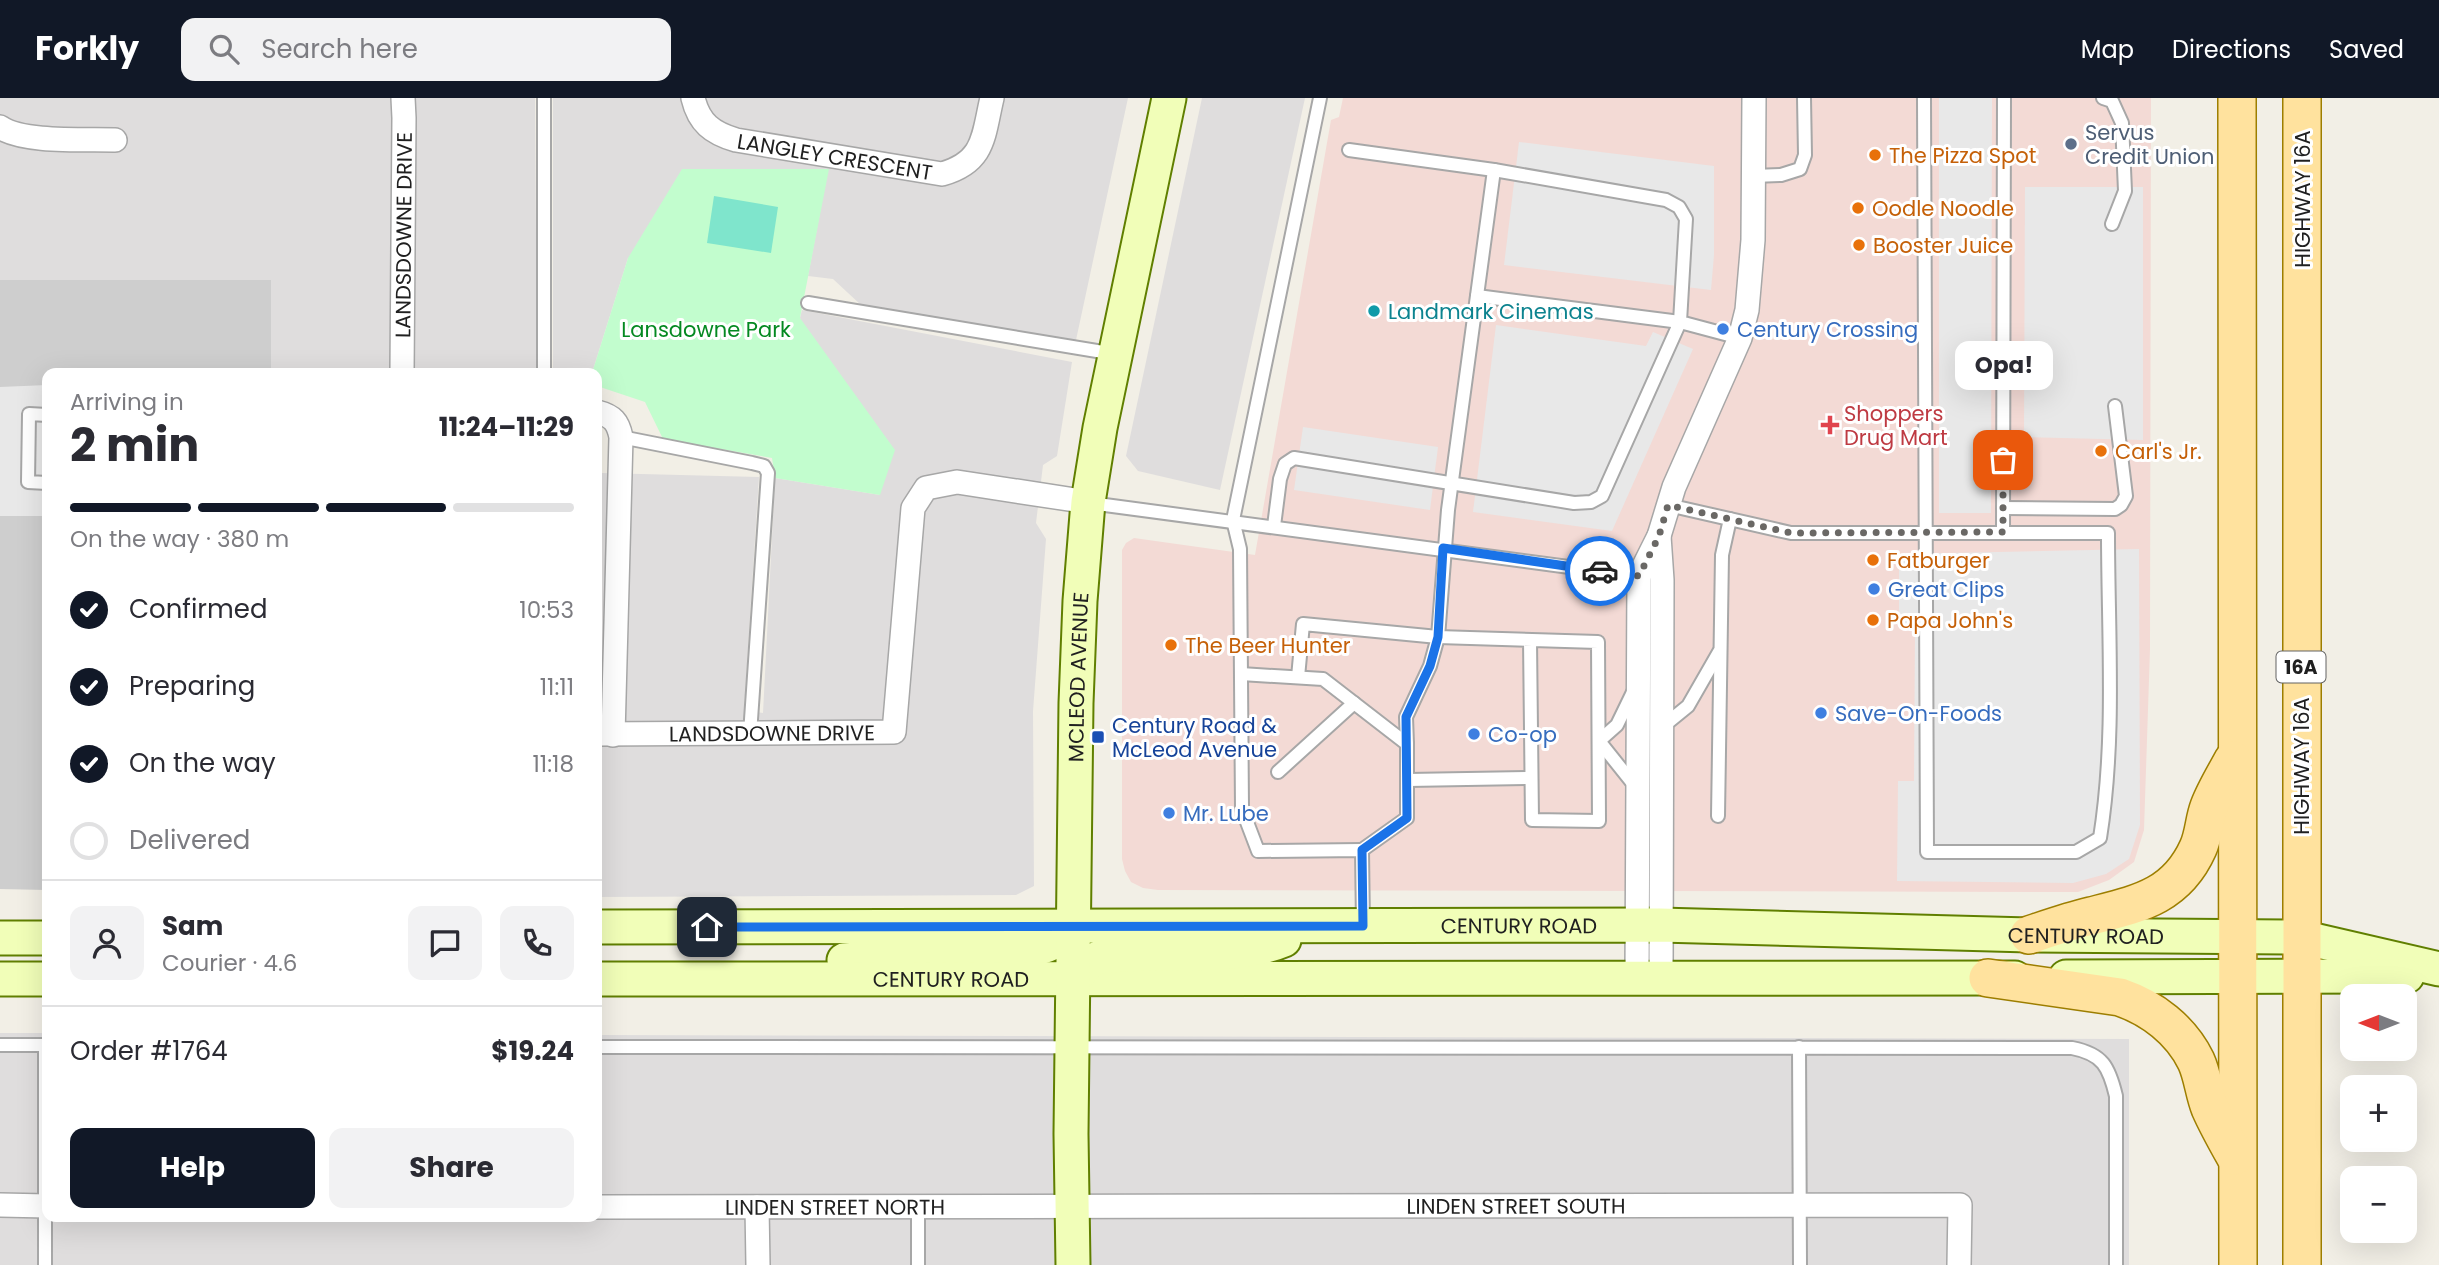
<!DOCTYPE html>
<meta charset="utf-8">
<style>
:root{--surface:#fff;--page:#f2f2f3;--text:#2b2b33;--muted:#7c7c81;--line:#e1e1e2;--accent:#111827}
body{margin:0;font-family:Poppins,sans-serif;background:var(--page);color:var(--text);height:100vh;display:flex;flex-direction:column;font-size:26px;white-space:nowrap}
*{box-sizing:border-box;margin:0}
p{font-size:23px;color:var(--muted)}
.icon{flex:none;width:38px;height:38px;fill:none;stroke:currentColor;stroke-width:2;stroke-linecap:round;stroke-linejoin:round}
.map{position:relative;flex:1;overflow:hidden}
.drawer{position:absolute;left:42px;top:270px;width:560px;height:854px;display:flex;flex-direction:column;background:var(--surface);border-radius:14px;box-shadow:0 7px 28px #0002}
.drawer>*{flex:none}
.needle{width:46px;rotate:270deg}
.buttons{position:absolute;left:2340px;top:886px;display:grid;gap:14px}
.buttons a{display:grid;place-items:center;width:77px;height:77px;border-radius:14px;background:var(--surface);box-shadow:0 7px 28px #0002;font-size:35px}
.pin{position:absolute;display:grid;place-items:center;width:60px;height:60px;color:#fff;margin:-30px;border-radius:14px;box-shadow:0 4px 10px #0006}
.courier{position:absolute;display:grid;place-items:center;width:70px;height:70px;margin:-35px;border:5px solid #1a73e8;border-radius:50%;background:#fff;color:#222;box-shadow:0 2px 9px #0007}
.bubble{position:absolute;height:49px;border-radius:14px;background:var(--surface);box-shadow:0 7px 28px #0002;font-size:23px;font-weight:700;line-height:49px;text-align:center}
.headline em{font-style:normal;font-weight:700}
.headline div{display:flex;flex-direction:column-reverse}
.headline{display:flex;align-items:center;justify-content:space-between;height:119px;padding:0 28px}
h1{font-size:46px;font-weight:700;line-height:52px}
.bar{display:grid;grid-template-columns:repeat(4,1fr);gap:10px 7px;align-content:center;height:84px;padding:0 28px}
.bar i{height:9px;border-radius:5px;background:var(--line)}
.bar .selected{background:var(--accent)}
.bar p{grid-column:span 4}
.line{display:flex;align-items:center;gap:18px;padding:0 28px;border-top:2px solid var(--line)}
.line div{flex:1}
.round{display:grid;place-items:center;flex:none;width:74px;height:74px;border-radius:14px;background:var(--page)}
ol{padding:0 28px;list-style:none}
li{display:flex;align-items:center;gap:21px;height:77px}
li p{margin-inline-start:auto}
li .icon{padding:7px;border-radius:50%;background:var(--accent);color:#fff;stroke-width:4}
li:last-child{color:var(--muted)}
li i{width:38px;height:38px;border:4px solid var(--line);border-radius:50%}
.button{display:flex;gap:14px;margin-top:auto;padding:14px 28px}
.button a{flex:1;height:80px;border-radius:14px;background:var(--accent);color:#fff;font-size:28px;font-weight:700;line-height:80px;text-align:center}
.button a+a{background:var(--page);color:var(--text)}
header{display:flex;align-items:center;gap:42px;box-sizing:border-box;height:98px;padding:0 35px;background:var(--accent);color:#fff}
header strong{font-size:33px}
nav{display:flex;gap:38px;margin-inline-start:auto;font-size:24px}
.search{width:490px;height:63px;background:var(--page);display:flex;align-items:center;gap:18px;box-sizing:border-box;padding:0 24px;border-radius:14px;color:var(--muted);font-size:26px}
.map>svg:first-child{display:block}
.residential{fill:#dfdddd}
.commercial{fill:#f3dad5}
.religious{fill:#cecece}
.park{fill:#c2fdce}
.pitch{fill:#7fe5cc}
.parking{fill:#e8e8e8}
.lines{fill:none;stroke-linecap:round;stroke-linejoin:round}
.lane-casing{stroke:#a7a7a7;stroke-width:16}
.street-casing{stroke:#a7a7a7;stroke-width:26}
.secondary-casing{stroke:#607f00;stroke-width:37}
.primary-casing{stroke:#9d7e00;stroke-width:40}
.lane{stroke:#fff;stroke-width:12}
.street{stroke:#fff;stroke-width:23}
.secondary{stroke:#f1feb8;stroke-width:33}
.primary{stroke:#ffe29e;stroke-width:37}
.done{stroke:#6a6865;stroke-width:7;stroke-dasharray:0 12.6}
.route{stroke:#1a73e8;stroke-width:9}
.service-dot{fill:#5c6f8a;stroke:#fff;stroke-width:2.5}
.food-dot{fill:#e8710a;stroke:#fff;stroke-width:2.5}
.culture-dot{fill:#0f9aa8;stroke:#fff;stroke-width:2.5}
.shop-dot{fill:#3f7fe0;stroke:#fff;stroke-width:2.5}
.health-dot{fill:#e0444e;stroke:#fff;stroke-width:2.5}
.transit-dot{fill:#1a4fb4;stroke:#fff;stroke-width:2.5}
.labels{text-anchor:middle;dominant-baseline:central;stroke-width:6;stroke-linejoin:round;paint-order:stroke}
.shield{fill:#fff;stroke:#636363;stroke-width:2}
.shield-label{font-size:19px;font-weight:bold;fill:#202020}
.service-label{font-size:21px;fill:#4e5e75;stroke:#fff;text-anchor:start}
.food-label{font-size:21px;fill:#c56008;stroke:#fff;text-anchor:start}
.street-label{font-size:21px;fill:#202020;stroke:#fff}
.culture-label{font-size:21px;fill:#0d838f;stroke:#fff;text-anchor:start}
.park-label{font-size:21px;fill:#048921;stroke:#fff}
.shop-label{font-size:21px;fill:#366cbe;stroke:#fff;text-anchor:start}
.health-label{font-size:21px;fill:#be3a42;stroke:#fff;text-anchor:start}
.transit-label{font-size:21px;fill:#164399;stroke:#fff;text-anchor:start}
</style>
<header>
<strong>Forkly</strong>
<div class="search"><svg class="icon" aria-label="search" viewBox="0 0 24 24"><circle cx="10" cy="10" r="6"/><path d="M15 15l6 6"/></svg>Search here</div>
<nav><a>Map</a><a>Directions</a><a>Saved</a></nav>
</header>
<div class="map">
<svg width="2439" height="1167" viewBox="0 0 2439 1167">
<rect width="100%" height="100%" fill="#f2efe6"/>
<g class="residential">
<path d="M 0,0 L 535,0 L 537,275 L 271,275 L 271,182 L 0,182 Z"/>
<path d="M 553,0 L 1128,0 L 1076,242 L 861,207 L 833,181 L 808,178 L 828,72 L 628,160 L 592,275 L 553,275 Z"/>
<path d="M 1202,0 L 1305,0 L 1220,392 L 1138,373 L 1126,358 Z"/>
<path d="M 802,212 L 1072,264 L 1057,358 L 1043,367 L 1036,425 L 1046,441 L 1033,613 L 1034,788 L 1016,797 L 597,799 L 597,355 L 601,355 L 602,375 L 759,379 L 744,612 L 763,615 L 775,380 L 880,397 L 800,220 Z"/>
<path d="M 0,935 L 47,935 L 47,1118 L 597,1118 L 597,937 L 2129,941 L 2129,1167 L 0,1167 Z"/>
</g>
<path class="commercial" d="M 1343,0 L 2151,0 L 2150,551 L 2144,732 L 2134,764 L 2109,782 L 2078,794 L 1158,792 L 1143,790 L 1131,784 L 1125,773 L 1122,761 L 1122,452 L 1126,445 L 1134,440 L 1255,457 L 1331,22 L 1339,19 Z"/>
<path class="religious" d="M 0,182 L 271,182 L 271,275 L 47,275 L 47,792 L 0,791 Z"/>
<path class="park" d="M 682,71 L 829,71 L 800,220 L 895,352 L 880,397 L 775,380 L 772,360 L 663,341 L 645,304 L 597,288 L 597,275 L 592,275 L 628,160 Z"/>
<path class="pitch" d="M 714,98 L 778,109 L 771,155 L 707,145 Z"/>
<g class="parking">
<path d="M 1939,0 L 1992,0 L 1991,415 L 1939,415 Z"/>
<path d="M 1519,44 L 1714,68 L 1714,157 L 1711,192 L 1504,167 Z"/>
<path d="M 2025,89 L 2143,89 L 2143,342 L 2024,339 Z"/>
<path d="M 1496,227 L 1646,248 L 1653,234 L 1693,251 L 1612,433 L 1473,414 Z"/>
<path d="M 47,287 L 47,418 L 0,418 L 0,289 Z"/>
<path d="M 1303,329 L 1438,349 L 1430,412 L 1294,392 Z"/>
<path d="M 2139,451 L 2140,727 L 2129,761 L 2106,776 L 2073,785 L 1897,783 L 1898,683 L 1914,683 L 1915,531 L 1899,529 L 1899,456 Z"/>
</g>
<g class="lines">
<defs>
<g id="lane">
<path d="M 544,0 L 544,275"/>
<path d="M 1320,0 L 1233,422 L 1240,451 L 1242,711 L 1258,753 L 1362,752 L 1363,828"/>
<path d="M 2103,0 L 2112,3 L 2122,25 L 2125,93 L 2112,126"/>
<path d="M 1349,52 L 1494,72 L 1448,412 L 1438,539 L 1430,568 L 1406,619 L 1407,646"/>
<path d="M 1494,72 L 1666,102 L 1679,109 L 1686,121 L 1680,224 L 1740,240"/>
<path d="M 1753,78 L 1781,77 L 1800,71 L 1805,57 L 1804,0"/>
<path d="M 808,205 L 1115,256"/>
<path d="M 47,317 L 29,316 L 28,384 L 47,385"/>
<path d="M 621,339 L 752,365 L 764,368 L 768,375 L 750,636"/>
<path d="M 1090,405 L 1644,479"/>
<path d="M 1668,407 L 1791,435 L 2108,435 C 2108,536 2116,640 2100,740 L 2076,754 L 1927,754 L 1924,0"/>
<path d="M 2003,410 L 2115,411 L 2121,407 L 2126,398 L 2115,308"/>
<path d="M 1274,428 L 1280,381 L 1285,366 L 1294,360 L 1574,405 L 1591,404 L 1602,398 L 1680,224 L 1477,198"/>
<path d="M 2003,434 L 2004,0"/>
<path d="M 1241,576 L 1323,581 L 1407,646 L 1407,720 L 1362,752"/>
<path d="M 1298,579 L 1303,526 L 1438,539 L 1598,544 L 1599,723 L 1532,722 L 1530,542"/>
<path d="M 1633,594 L 1617,627 L 1599,643 L 1635,688"/>
<path d="M 1661,630 L 1688,608 L 1719,554"/>
<path d="M 1278,674 L 1354,605"/>
<path d="M 1408,682 L 1531,680"/>
<path d="M 1718,718 L 1722,457 L 1730,421"/>
<path d="M 0,947 L 47,947"/>
<path d="M 597,949 L 2072,950 C 2103,956 2109,969 2116,998 L 2116,1167"/>
<path d="M 1799,949 L 1800,1167"/>
<path d="M 918,1108 L 918,1167"/>
<path d="M 45,1167 L 45,947"/>
</g>
<g id="street">
<path id="s1" d="M 693,0 C 699,25 712,35 736,42 L 942,76 C 985,64 983,38 992,0"/>
<path d="M 0,29 C 22,45 86,41 115,42"/>
<path id="s2" d="M 402,275 L 404,20 L 403,0"/>
<path d="M 597,314 C 613,318 618,324 621,339 L 613,637"/>
<path d="M 1659,438 L 1662,482 L 1661,879"/>
<path id="s3" d="M 597,636 L 894,634 L 913,410 L 926,390 L 957,384 L 1088,404"/>
<path d="M 1637,879 L 1639,478 L 1659,438 L 1674,389 L 1740,240 L 1747,212 L 1753,142 L 1754,0"/>
<path d="M 0,1107 L 47,1108"/>
<path id="s4" d="M 597,1109 L 1960,1107 L 1959,1167"/>
<path d="M 757,1109 L 758,1167"/>
</g>
<g id="secondary">
<path id="s5" d="M 597,829 L 1660,827 L 2029,837 L 2301,839 L 2439,871"/>
<path d="M 0,840 L 47,840"/>
<path d="M 844,862 C 876,859 908,854 940,852 C 980,850 1033,864 1065,837"/>
<path d="M 2066,879 L 2407,878"/>
<path d="M 0,881 L 47,881"/>
<path id="s6" d="M 597,881 L 2015,880"/>
<path d="M 1074,882 L 1089,864 L 1100,859 C 1157,851 1232,864 1284,842"/>
<path id="s7" d="M 1073,1167 L 1071,1036 L 1076,605 L 1080,503 L 1088,404 L 1100,330 L 1169,0"/>
</g>
<g id="primary">
<path d="M 2237,0 L 2238,1167"/>
<path d="M 2029,837 C 2050,830 2070,823 2091,818 C 2138,806 2176,799 2198,750 C 2204,737 2204,722 2209,709 C 2215,693 2225,677 2233,662"/>
<path d="M 1988,880 L 2120,899 C 2152,910 2181,932 2196,963 C 2203,978 2204,995 2210,1010 C 2217,1026 2226,1042 2235,1058"/>
<path d="M 2302,1167 L 2302,0"/>
</g>
</defs>
<use href="#lane" class="lane-casing"/>
<use href="#street" class="street-casing"/>
<use href="#secondary" class="secondary-casing"/>
<use href="#primary" class="primary-casing"/>
<use href="#lane" class="lane"/>
<use href="#street" class="street"/>
<use href="#secondary" class="secondary"/>
<use href="#primary" class="primary"/>
</g>
<g class="lines">
<path class="done" d="M 1600,473 L 1639,478 L 1659,438 L 1668,407 L 1791,435 L 2003,434 L 2003,362"/>
<path class="route" d="M 707,829 L 1363,828 L 1362,752 L 1407,720 L 1406,619 L 1430,568 L 1438,539 L 1443,450 L 1600,473"/>
</g>
<circle class="service-dot" cx="2071" cy="46" r="7"/>
<g class="food-dot">
<circle cx="1875" cy="57" r="7"/>
<circle cx="1858" cy="110" r="7"/>
<circle cx="1859" cy="147" r="7"/>
<circle cx="2101" cy="353" r="7"/>
<circle cx="1873" cy="462" r="7"/>
<circle cx="1873" cy="522" r="7"/>
<circle cx="1171" cy="547" r="7"/>
</g>
<circle class="culture-dot" cx="1374" cy="213" r="7"/>
<g class="shop-dot">
<circle cx="1723" cy="231" r="7"/>
<circle cx="1874" cy="491" r="7"/>
<circle cx="1821" cy="615" r="7"/>
<circle cx="1474" cy="636" r="7"/>
<circle cx="1169" cy="715" r="7"/>
</g>
<path class="health-dot" d="M1826.5 316.5h7v7h7v7h-7v7h-7v-7h-7v-7h7z"/>
<rect class="transit-dot" x="1091" y="632" width="14" height="14" rx="3.5"/>
<g class="labels">
<rect class="shield" x="2276.5" y="553.5" width="49" height="31" rx="5"/>
<g class="shield-label">
<text x="2301" y="569">16A</text>
</g>
<g class="service-label">
<text x="2085" y="34">Servus<tspan x="2085" dy="24">Credit Union</tspan></text>
</g>
<g class="food-label">
<text x="1889" y="57">The Pizza Spot</text>
<text x="1872" y="110">Oodle Noodle</text>
<text x="1873" y="147">Booster Juice</text>
<text x="2115" y="353">Carl's Jr.</text>
<text x="1887" y="462">Fatburger</text>
<text x="1887" y="522">Papa John's</text>
<text x="1185" y="547">The Beer Hunter</text>
</g>
<g class="street-label">
<text stroke="none"><textPath href="#s1" startOffset="164">LANGLEY CRESCENT</textPath></text>
<text transform="translate(2302 101) rotate(-90)">HIGHWAY 16A</text>
<text stroke="none"><textPath href="#s2" startOffset="138">LANDSDOWNE DRIVE</textPath></text>
<text stroke="none"><textPath href="#s7" startOffset="588">MCLEOD AVENUE</textPath></text>
<text stroke="none"><textPath href="#s3" startOffset="175">LANDSDOWNE DRIVE</textPath></text>
<text transform="translate(2301 668) rotate(-90)">HIGHWAY 16A</text>
<text stroke="none"><textPath href="#s5" startOffset="922">CENTURY ROAD</textPath></text>
<text stroke="none"><textPath href="#s5" startOffset="1489">CENTURY ROAD</textPath></text>
<text stroke="none"><textPath href="#s6" startOffset="354">CENTURY ROAD</textPath></text>
<text stroke="none"><textPath href="#s4" startOffset="238">LINDEN STREET NORTH</textPath></text>
<text stroke="none"><textPath href="#s4" startOffset="919">LINDEN STREET SOUTH</textPath></text>
</g>
<g class="culture-label">
<text x="1388" y="213">Landmark Cinemas</text>
</g>
<g class="park-label">
<text x="706" y="231">Lansdowne Park</text>
</g>
<g class="shop-label">
<text x="1737" y="231">Century Crossing</text>
<text x="1888" y="491">Great Clips</text>
<text x="1835" y="615">Save-On-Foods</text>
<text x="1488" y="636">Co-op</text>
<text x="1183" y="715">Mr. Lube</text>
</g>
<g class="health-label">
<text x="1844" y="315">Shoppers<tspan x="1844" dy="24">Drug Mart</tspan></text>
</g>
<g class="transit-label">
<text x="1112" y="627">Century Road &amp;<tspan x="1112" dy="24">McLeod Avenue</tspan></text>
</g>
</g>
</svg>
<div class="buttons">
<a><svg class="needle" viewBox="-14 -14 28 28"><path d="M0-13l5 13h-10z" fill="#e53935"/><path d="M0 13l5-13h-10z" fill="#7c7c81"/></svg></a>
<a>+</a>
<a>−</a>
</div>
<div class="pin" style="left:2003px;top:362px;background:#ea580c"><svg class="icon" aria-label="bag" viewBox="0 0 24 24"><path d="M5 8h14l-1 12H6zM9 8a3 3 0 0 1 6 0"/></svg></div>
<div class="pin" style="left:707px;top:829px;background:#1f2937"><svg class="icon" aria-label="home" viewBox="0 0 24 24"><path d="M3 11l9-7 9 7M6 9v11h12V9"/></svg></div>
<div class="courier" style="left:1600px;top:473px"><svg class="icon" aria-label="car" viewBox="0 0 24 24"><path d="M5 17H2v-5l4-1 3-4h7l3 4 3 1v5h-3M9 17h6M6 11h13"/><circle cx="7" cy="17" r="2"/><circle cx="17" cy="17" r="2"/></svg></div>
<div class="bubble" style="left:1955px;top:243px;width:98px">Opa!</div>
<section class="drawer">
<div class="headline"><div><h1>2 min</h1><p>Arriving in</p></div><em>11:24–11:29</em></div>
<div class="bar"><i class="selected"></i><i class="selected"></i><i class="selected"></i><i></i><p>On the way · 380 m</p></div>
<ol>
<li><svg class="icon" aria-label="check" viewBox="0 0 24 24"><path d="M5 12l5 5 9-10"/></svg>Confirmed<p>10:53</p></li>
<li><svg class="icon" aria-label="check" viewBox="0 0 24 24"><path d="M5 12l5 5 9-10"/></svg>Preparing<p>11:11</p></li>
<li><svg class="icon" aria-label="check" viewBox="0 0 24 24"><path d="M5 12l5 5 9-10"/></svg>On the way<p>11:18</p></li>
<li><i></i>Delivered</li>
</ol>
<div class="line" style="height:126px"><a class="round"><svg class="icon" aria-label="person" viewBox="0 0 24 24"><circle cx="12" cy="8" r="4"/><path d="M4 21q1-7 8-7t8 7"/></svg></a><div><b>Sam</b><p>Courier · 4.6</p></div><a class="round"><svg class="icon" aria-label="chat" viewBox="0 0 24 24"><path d="M4 5h16v11H9l-5 4z"/></svg></a><a class="round"><svg class="icon" aria-label="phone" viewBox="0 0 24 24"><path d="M5 4h4l2 5-3 2q2 4 5 5l2-3 5 2v4C11 20 4 13 5 4z"/></svg></a></div>
<div class="line" style="height:91px"><div>Order #1764</div><b>$19.24</b></div>
<div class="button"><a>Help</a><a>Share</a></div>
</section>
</div>
